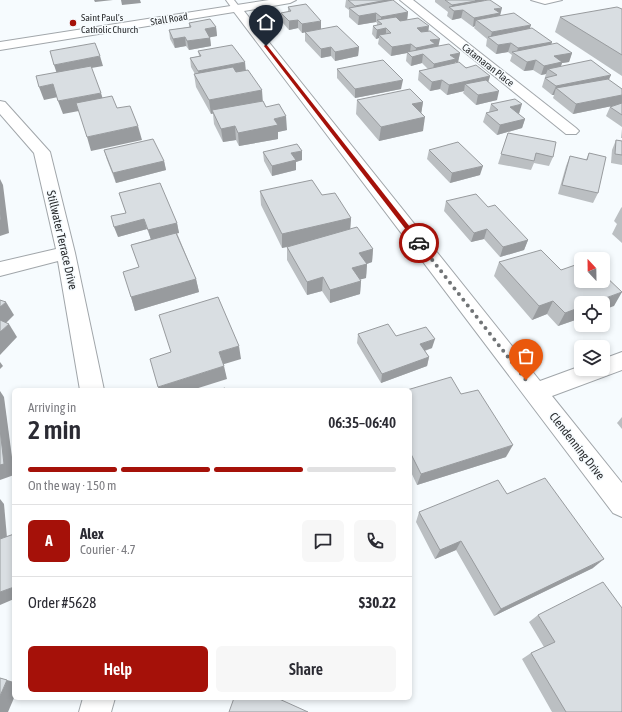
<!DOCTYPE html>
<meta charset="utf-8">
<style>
:root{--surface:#fff;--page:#f7f7f7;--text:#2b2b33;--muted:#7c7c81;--line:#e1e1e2;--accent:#a51109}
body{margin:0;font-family:"Asap Condensed",sans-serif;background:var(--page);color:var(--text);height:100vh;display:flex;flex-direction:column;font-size:15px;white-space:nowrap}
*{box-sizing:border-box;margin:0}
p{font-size:13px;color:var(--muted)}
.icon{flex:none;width:22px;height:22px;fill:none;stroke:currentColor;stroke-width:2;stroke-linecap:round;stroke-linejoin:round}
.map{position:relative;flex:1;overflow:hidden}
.side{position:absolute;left:12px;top:388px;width:400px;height:312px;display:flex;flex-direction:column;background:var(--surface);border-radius:6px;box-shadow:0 2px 6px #0003}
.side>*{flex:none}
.needle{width:26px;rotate:338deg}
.buttons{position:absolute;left:574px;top:252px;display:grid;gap:8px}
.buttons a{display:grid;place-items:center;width:36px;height:36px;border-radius:6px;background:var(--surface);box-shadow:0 2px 6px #0003;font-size:20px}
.pin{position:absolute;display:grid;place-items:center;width:34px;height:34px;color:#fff;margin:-41px -17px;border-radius:50% 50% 50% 0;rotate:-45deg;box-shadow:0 0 4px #0007}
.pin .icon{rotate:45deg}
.courier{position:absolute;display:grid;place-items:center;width:40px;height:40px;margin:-20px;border:3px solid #a51109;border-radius:50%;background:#fff;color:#222;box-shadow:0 1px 5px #0007}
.head em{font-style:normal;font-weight:600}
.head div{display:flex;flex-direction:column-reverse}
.head{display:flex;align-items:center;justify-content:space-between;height:68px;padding:0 16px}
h1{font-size:26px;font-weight:600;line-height:30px}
.bar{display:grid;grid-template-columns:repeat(4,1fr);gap:6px 4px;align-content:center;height:48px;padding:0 16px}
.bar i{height:5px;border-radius:3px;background:var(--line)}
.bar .on{background:var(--accent)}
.bar p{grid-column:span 4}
.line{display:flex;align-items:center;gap:10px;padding:0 16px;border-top:1px solid var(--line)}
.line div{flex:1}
.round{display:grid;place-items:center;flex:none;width:42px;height:42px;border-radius:6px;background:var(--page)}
.action{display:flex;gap:8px;margin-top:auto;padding:8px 16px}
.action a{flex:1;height:46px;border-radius:6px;background:var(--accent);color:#fff;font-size:16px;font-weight:600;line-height:46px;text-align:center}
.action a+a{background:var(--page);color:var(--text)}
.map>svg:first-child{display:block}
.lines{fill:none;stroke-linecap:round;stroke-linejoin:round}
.lane-casing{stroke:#a1a6aa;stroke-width:2}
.street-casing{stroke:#a1a6aa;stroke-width:2}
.lane{fill:#fff;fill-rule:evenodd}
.street{fill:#fff;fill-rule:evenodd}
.wall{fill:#bbbfc2}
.shaded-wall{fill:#989b9e}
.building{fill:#d9dee2;stroke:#989b9e}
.route{fill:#a51109}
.done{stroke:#717476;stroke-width:4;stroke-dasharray:0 7.2}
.poi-dot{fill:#a51109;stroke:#f6fbfe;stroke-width:1.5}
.labels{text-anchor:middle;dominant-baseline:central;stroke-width:3;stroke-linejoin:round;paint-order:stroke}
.far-poi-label{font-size:10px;fill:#292b2d;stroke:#f6fbfe;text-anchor:start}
.far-street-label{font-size:10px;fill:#292b2d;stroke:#f6fbfe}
.street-label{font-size:12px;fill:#292b2d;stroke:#f6fbfe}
</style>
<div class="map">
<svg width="622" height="712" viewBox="0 0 622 712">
<rect width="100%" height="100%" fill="#f6fbfe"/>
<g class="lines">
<defs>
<g id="lane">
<path d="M 226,0 L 234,0 L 241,9 L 240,11 L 234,11 Z"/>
<path d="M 531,0 L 562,0 L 545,4 Z"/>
</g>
<g id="street">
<path d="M 269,0 L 296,0 L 290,3 L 244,11 L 540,381 L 581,366 L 581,369 L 603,369 L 603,359 L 622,352 L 622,370 L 552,396 L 622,483 L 622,517 L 613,513 L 234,12 L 0,50 L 0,42 Z"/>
<path d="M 400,0 L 413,0 L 576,128 L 579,131 L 576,134 L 566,134 Z"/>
<path d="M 0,101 L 5,102 L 50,152 L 75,253 L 104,390 L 80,390 L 58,261 L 0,276 L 0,262 L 56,249 L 34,153 L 0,114 Z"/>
<path d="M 83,698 L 115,698 L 111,712 L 79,712 Z"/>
</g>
</defs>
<use href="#lane" class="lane-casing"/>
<use href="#street" class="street-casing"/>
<use href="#lane" class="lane"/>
<use href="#street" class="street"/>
</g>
<g class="wall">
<path d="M 346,0 L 392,0 L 408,12 L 407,20 L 428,31 L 439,46 L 460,53 L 458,62 L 455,62 L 455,63 L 490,76 L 488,82 L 497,100 L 476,105 L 463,93 L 464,91 L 447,95 L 440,89 L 430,91 L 418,80 L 419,71 L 428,69 L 422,63 L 411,66 L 406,61 L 407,53 L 391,56 L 378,44 L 379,38 L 376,39 L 372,34 L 373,26 L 377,25 L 377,23 L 376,22 L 358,25 L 349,17 L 349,10 L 345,7 Z"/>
<path d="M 435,0 L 484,0 L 484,1 L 500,16 L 530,29 L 552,42 L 551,44 L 572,53 L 569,62 L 562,63 L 561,66 L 609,80 L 622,89 L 622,127 L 606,116 L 610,107 L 612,106 L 573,114 L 553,98 L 554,95 L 552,95 L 542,87 L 546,74 L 541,75 L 533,70 L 524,71 L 510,61 L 512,55 L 508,52 L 496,54 L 486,46 L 487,39 L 474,28 L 475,26 L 473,27 L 461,18 L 452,20 L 447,16 L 448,12 L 435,2 Z"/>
<path d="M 288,7 L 321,29 L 359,47 L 358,56 L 335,61 L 331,56 L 321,58 L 305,41 L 305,32 L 302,33 L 298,28 L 289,30 L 282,22 L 281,13 L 288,12 Z"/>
<path d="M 622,9 L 622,76 L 555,32 L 560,17 Z"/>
<path d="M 189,23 L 216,27 L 217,36 L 210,37 L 211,46 L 189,50 L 186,46 L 175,48 L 170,39 L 169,30 L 189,27 Z"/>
<path d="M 198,51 L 246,70 L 266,107 L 287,130 L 278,132 L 278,139 L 239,146 L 236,140 L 223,142 L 214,124 L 213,114 L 211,114 L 196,87 L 194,74 L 195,74 L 191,67 L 190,58 L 199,56 Z"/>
<path d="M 337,69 L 401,89 L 355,98 L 337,78 Z"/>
<path d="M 357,100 L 423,102 L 421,113 L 423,131 L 379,141 L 356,114 Z"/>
<path d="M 491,104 L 519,114 L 518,114 L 525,119 L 522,128 L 497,135 L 483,122 L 486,113 L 489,112 Z"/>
<path d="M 622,129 L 622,138 L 621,138 Z"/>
<path d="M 508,133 L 553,157 L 549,166 L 534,163 L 531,170 L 498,164 Z"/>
<path d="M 616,140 L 622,141 L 622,165 L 611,163 L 612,150 Z"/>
<path d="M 104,150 L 164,161 L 166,170 L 116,183 L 107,160 Z"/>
<path d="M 429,150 L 480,175 L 450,183 L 427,159 Z"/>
<path d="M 263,152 L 302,160 L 296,162 L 296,170 L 272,176 L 264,161 Z"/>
<path d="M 589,153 L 598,193 L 593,203 L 558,194 L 566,166 L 570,156 L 586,160 Z"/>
<path d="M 260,191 L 322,195 L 351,218 L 350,229 L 373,249 L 372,262 L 367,264 L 366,278 L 360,279 L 361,281 L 360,294 L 330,303 L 322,291 L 307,295 L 287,260 L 287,247 L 282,248 L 261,205 Z"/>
<path d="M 119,193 L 177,223 L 179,233 L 177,233 L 196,279 L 199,292 L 135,311 L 131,297 L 139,267 L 131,245 L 151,239 L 147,229 L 118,237 L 126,213 Z"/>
<path d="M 446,201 L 488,207 L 528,240 L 524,250 L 500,257 L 484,239 L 471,242 L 444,211 Z"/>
<path d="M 622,207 L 622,243 L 612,234 L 617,224 L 614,221 L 621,208 Z"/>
<path d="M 499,262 L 561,270 L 614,306 L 581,303 L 581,318 L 558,326 L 547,314 L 532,320 L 494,276 Z"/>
<path d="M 358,334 L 396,336 L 432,348 L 425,351 L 429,357 L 427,366 L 381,383 L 357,343 Z"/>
<path d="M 410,390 L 461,394 L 506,457 L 417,485 L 410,470 Z"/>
<path d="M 622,417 L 622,429 L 617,423 Z"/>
<path d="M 507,494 L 593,568 L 494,616 L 456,550 L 435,559 L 416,522 L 419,512 Z"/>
<path d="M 538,615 L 622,712 L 552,712 L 522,659 L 531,653 L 544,647 L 529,622 Z"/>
</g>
<g class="shaded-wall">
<path d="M 94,0 L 113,0 L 95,2 Z"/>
<path d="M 121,0 L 143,0 L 140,0 L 141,3 L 122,5 Z"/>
<path d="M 387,0 L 392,0 L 392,7 L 355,13 L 355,6 Z"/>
<path d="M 470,0 L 484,0 L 484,3 L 463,10 L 461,18 L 452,20 L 454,11 L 452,10 L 452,5 Z"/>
<path d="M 502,8 L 500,16 L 476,20 L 475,26 L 473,27 L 474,18 L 494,9 Z"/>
<path d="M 408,12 L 407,21 L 382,24 L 381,23 L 381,17 Z"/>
<path d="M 376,13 L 376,22 L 358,25 L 359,16 Z"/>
<path d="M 298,20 L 298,28 L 289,30 L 289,21 Z"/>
<path d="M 321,21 L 321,29 L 302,33 L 302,24 Z"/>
<path d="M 531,25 L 528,34 L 490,39 L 492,32 Z"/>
<path d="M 429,26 L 428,35 L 415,37 L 417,28 Z"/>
<path d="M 216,27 L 217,36 L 206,38 L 205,29 Z"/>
<path d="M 386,28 L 386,37 L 379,35 L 379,38 L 376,39 L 377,30 Z"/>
<path d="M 185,37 L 186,46 L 175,48 L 173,39 Z"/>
<path d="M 210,38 L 211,46 L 189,50 L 187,41 Z"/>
<path d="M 440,39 L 438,48 L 423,54 L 422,63 L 411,66 L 412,57 L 415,56 L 416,48 L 430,40 Z"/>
<path d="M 552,42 L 549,51 L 516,55 L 518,48 Z"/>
<path d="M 511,43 L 508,52 L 496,54 L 498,45 Z"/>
<path d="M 411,44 L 410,53 L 407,52 L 407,53 L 391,56 L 392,47 Z"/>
<path d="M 331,47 L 331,56 L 321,58 L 321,49 Z"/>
<path d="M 359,47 L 358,56 L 335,61 L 335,52 Z"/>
<path d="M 460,53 L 458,62 L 455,62 L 454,69 L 432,73 L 434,64 L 450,55 Z"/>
<path d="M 572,53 L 569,62 L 562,63 L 559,71 L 548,69 L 546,74 L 541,75 L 544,66 L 554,56 Z"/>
<path d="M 100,56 L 103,66 L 57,74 L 54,65 Z"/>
<path d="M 536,60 L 533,70 L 524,71 L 527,62 Z"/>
<path d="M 245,62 L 246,72 L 200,80 L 198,71 Z"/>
<path d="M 611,75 L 607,84 L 556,88 L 554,95 L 552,95 L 556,86 Z"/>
<path d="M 490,76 L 487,86 L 465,84 L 464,91 L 447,95 L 449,85 Z"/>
<path d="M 403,80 L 401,89 L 355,98 L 355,89 Z"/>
<path d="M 442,80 L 440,89 L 430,91 L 432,82 Z"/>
<path d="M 53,84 L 58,97 L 44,100 L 39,87 Z"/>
<path d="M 262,90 L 263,104 L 212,110 L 213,113 L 211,114 L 209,100 Z"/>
<path d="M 499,91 L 497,100 L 476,105 L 478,95 Z"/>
<path d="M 101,93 L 105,106 L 63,114 L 58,101 Z"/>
<path d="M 622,95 L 622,104 L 573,114 L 576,104 Z"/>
<path d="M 423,102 L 421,115 L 412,104 Z"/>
<path d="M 522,104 L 519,114 L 507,117 L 510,107 Z"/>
<path d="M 286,116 L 287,130 L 278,132 L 278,139 L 239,146 L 238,133 L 274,119 Z"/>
<path d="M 425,117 L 423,131 L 379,141 L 381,127 Z"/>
<path d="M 525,119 L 522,128 L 497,135 L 500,125 Z"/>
<path d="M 138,126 L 142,140 L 91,151 L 87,137 Z"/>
<path d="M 235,126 L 236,140 L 223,142 L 221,129 Z"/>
<path d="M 302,151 L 302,160 L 296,162 L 296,170 L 272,176 L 272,166 L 291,153 Z"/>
<path d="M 164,161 L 166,170 L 116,183 L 113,173 Z"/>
<path d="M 483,166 L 480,175 L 450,183 L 452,173 Z"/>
<path d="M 0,179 L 3,185 L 9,233 L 0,236 Z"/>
<path d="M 351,218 L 350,232 L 282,248 L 282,234 Z"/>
<path d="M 144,219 L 147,229 L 118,237 L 114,227 Z"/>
<path d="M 177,223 L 179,233 L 151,240 L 148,230 Z"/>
<path d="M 487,229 L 484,239 L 471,242 L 474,233 Z"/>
<path d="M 528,240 L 524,250 L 500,257 L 503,247 Z"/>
<path d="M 373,249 L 372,262 L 358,267 L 359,253 Z"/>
<path d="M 367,264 L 366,278 L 351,282 L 352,268 Z"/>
<path d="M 323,277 L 322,291 L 307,295 L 307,282 Z"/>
<path d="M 196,279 L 199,292 L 135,311 L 131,297 Z"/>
<path d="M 361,281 L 360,294 L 330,303 L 330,290 Z"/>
<path d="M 622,292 L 614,306 L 603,310 L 603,303 L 592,303 Z"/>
<path d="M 553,301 L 547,314 L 532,320 L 539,306 Z"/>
<path d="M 6,302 L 14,315 L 0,329 L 0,307 Z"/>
<path d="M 581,307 L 581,318 L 558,326 L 565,313 Z"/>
<path d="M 9,324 L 17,337 L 0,355 L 0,332 Z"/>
<path d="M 435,339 L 432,348 L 417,353 L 420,344 Z"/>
<path d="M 239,346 L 241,359 L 221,365 L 219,352 Z"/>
<path d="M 429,357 L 427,366 L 381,383 L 382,374 Z"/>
<path d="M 0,362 L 3,366 L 0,369 Z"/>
<path d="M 224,366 L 227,379 L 192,390 L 159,390 L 158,387 Z"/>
<path d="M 0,391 L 4,397 L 14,472 L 14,475 L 0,480 Z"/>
<path d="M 513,445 L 506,457 L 417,485 L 421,474 Z"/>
<path d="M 0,499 L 4,504 L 8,549 L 0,543 Z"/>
<path d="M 461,541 L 456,550 L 435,559 L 440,550 Z"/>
<path d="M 604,559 L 593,568 L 494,616 L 501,609 Z"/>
<path d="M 14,587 L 14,599 L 0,605 L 0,592 Z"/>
<path d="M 7,680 L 14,682 L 14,698 L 8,712 L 0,712 L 0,696 Z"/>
</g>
<g class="building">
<path d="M 348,0 L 387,0 L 355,6 Z"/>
<path d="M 393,0 L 408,12 L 381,17 L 376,13 L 359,16 L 349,8 Z"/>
<path d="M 445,0 L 475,0 L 476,1 L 452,5 Z"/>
<path d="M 488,0 L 490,0 L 502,8 L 494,9 L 500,13 L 474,18 L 463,10 L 454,11 L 449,7 Z"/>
<path d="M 306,4 L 321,21 L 302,24 L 298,20 L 289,21 L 281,13 L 291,11 L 288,7 Z"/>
<path d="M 617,7 L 622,9 L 622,55 L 560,17 Z"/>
<path d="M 514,13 L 531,25 L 492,32 L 476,20 Z"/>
<path d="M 396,17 L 400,21 L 418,18 L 429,26 L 417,28 L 421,32 L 430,31 L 440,39 L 430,40 L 435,44 L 416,48 L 411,44 L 392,47 L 379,35 L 391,33 L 386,28 L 377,30 L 373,26 L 382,24 L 377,20 Z"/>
<path d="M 210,19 L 216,27 L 205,29 L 210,38 L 187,41 L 185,37 L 173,39 L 169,30 L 191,27 L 189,23 Z"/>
<path d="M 337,26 L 359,47 L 335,52 L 331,47 L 321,49 L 305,32 Z"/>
<path d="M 532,28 L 552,42 L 518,48 L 511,43 L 498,45 L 488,37 Z"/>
<path d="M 95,43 L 100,56 L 54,65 L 50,51 Z"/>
<path d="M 557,43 L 572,53 L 554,56 L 562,62 L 544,66 L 536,60 L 527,62 L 512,52 Z"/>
<path d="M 449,44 L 460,53 L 450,55 L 456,59 L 434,64 L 423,54 L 412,57 L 407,52 Z"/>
<path d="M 232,45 L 245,62 L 198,71 L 190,58 L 201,56 L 198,51 Z"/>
<path d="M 383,60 L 403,80 L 355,89 L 337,69 Z"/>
<path d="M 591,60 L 611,75 L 556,86 L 545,78 L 557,75 L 548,69 Z"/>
<path d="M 459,62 L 466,68 L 476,65 L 490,76 L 449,85 L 442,80 L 432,82 L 419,71 Z"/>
<path d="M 91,66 L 101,93 L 58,101 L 53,84 L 39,87 L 36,76 Z"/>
<path d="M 233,67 L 236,72 L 248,70 L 262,90 L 209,100 L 194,74 Z"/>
<path d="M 608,79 L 622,89 L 622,95 L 576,104 L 556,88 Z"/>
<path d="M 486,80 L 499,91 L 478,95 L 465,84 Z"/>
<path d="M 410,89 L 423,102 L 412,104 L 425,117 L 381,127 L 357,100 Z"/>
<path d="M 112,96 L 117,108 L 130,106 L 138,126 L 87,137 L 76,103 Z"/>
<path d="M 515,99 L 522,104 L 510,107 L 525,119 L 500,125 L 486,113 L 498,110 L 491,104 Z"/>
<path d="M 263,101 L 266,107 L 279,104 L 286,116 L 274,119 L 278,125 L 238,133 L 235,126 L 221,129 L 212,110 Z"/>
<path d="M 622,103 L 622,115 L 610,107 Z"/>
<path d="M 508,133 L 556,142 L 553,157 L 536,153 L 534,161 L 501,154 Z"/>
<path d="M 153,139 L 164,161 L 113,173 L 104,150 Z"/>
<path d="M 616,140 L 622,141 L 622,155 L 615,154 Z"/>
<path d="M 458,142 L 483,166 L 452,173 L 429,150 Z"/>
<path d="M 297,144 L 302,151 L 291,153 L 296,160 L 272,166 L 263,152 Z"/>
<path d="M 589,153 L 606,157 L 598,193 L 562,185 L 570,156 L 587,160 Z"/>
<path d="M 312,180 L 322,195 L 335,193 L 351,218 L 282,234 L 260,191 Z"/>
<path d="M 160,183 L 177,223 L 148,230 L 144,219 L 114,227 L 111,216 L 126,213 L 119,193 Z"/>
<path d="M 476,194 L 488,207 L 495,205 L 528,240 L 503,247 L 487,229 L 474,233 L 446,201 Z"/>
<path d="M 0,206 L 1,220 L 0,220 Z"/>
<path d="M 357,227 L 373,249 L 359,253 L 367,264 L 352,268 L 361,281 L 330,290 L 323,277 L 307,282 L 287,247 Z"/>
<path d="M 176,233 L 196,279 L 131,297 L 123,272 L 139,267 L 131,245 Z"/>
<path d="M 541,250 L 561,270 L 581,263 L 581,281 L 603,281 L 603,274 L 622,292 L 592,303 L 581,303 L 581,307 L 565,313 L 553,301 L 539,306 L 499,262 Z"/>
<path d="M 218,297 L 239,346 L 219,352 L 224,366 L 158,387 L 150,359 L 171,352 L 159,315 Z"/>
<path d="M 0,300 L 6,302 L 0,307 Z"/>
<path d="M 0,320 L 9,324 L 0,332 Z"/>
<path d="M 388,324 L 396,336 L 426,327 L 435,339 L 420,344 L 429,357 L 382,374 L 358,334 Z"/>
<path d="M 451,377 L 461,394 L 478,390 L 513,445 L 421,474 L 410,452 L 410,390 L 407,390 Z"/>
<path d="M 225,388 L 226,390 L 218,390 Z"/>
<path d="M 0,429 L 4,464 L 0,465 Z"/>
<path d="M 545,478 L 604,559 L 501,609 L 461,541 L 440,550 L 419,512 L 498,480 L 507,494 Z"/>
<path d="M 14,534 L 14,587 L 0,592 L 0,539 Z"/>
<path d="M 603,582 L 622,608 L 622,712 L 566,712 L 531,653 L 555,642 L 538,615 Z"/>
<path d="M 0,678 L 7,680 L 0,696 Z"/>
<path d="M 234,698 L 277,698 L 308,712 L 229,712 Z"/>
</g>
<path class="route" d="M 266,44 L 421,241 L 421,244 L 417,244 L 264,46 Z"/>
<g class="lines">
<path class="done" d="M 419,243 L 526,380"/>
</g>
<circle class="poi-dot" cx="73" cy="23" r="4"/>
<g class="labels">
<g class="far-poi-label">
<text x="81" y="17">Saint Paul's<tspan x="81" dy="12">Catholic Church</tspan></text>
</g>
<g class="far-street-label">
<text transform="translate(169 19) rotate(-9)">Stall Road</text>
<text transform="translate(488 65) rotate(38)">Catamaran Place</text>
</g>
<g class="street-label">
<text transform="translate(62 240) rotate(77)">Stillwater Terrace Drive</text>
<text transform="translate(577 446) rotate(52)">Clendenning Drive</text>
</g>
</g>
</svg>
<div class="buttons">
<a><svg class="needle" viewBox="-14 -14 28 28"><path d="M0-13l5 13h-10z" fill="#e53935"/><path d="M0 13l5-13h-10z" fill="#7c7c81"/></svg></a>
<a><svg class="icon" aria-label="locate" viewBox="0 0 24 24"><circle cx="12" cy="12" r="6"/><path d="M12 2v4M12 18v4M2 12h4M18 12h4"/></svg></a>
<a><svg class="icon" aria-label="layers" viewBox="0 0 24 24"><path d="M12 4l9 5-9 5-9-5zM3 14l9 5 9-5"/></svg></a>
</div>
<div class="pin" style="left:526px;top:380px;background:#ea580c"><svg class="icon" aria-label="bag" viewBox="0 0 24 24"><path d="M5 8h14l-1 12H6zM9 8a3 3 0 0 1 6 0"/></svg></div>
<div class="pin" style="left:266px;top:46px;background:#1f2937"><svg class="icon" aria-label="home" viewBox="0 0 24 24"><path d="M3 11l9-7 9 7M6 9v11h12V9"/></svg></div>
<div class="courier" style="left:419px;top:243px"><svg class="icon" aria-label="car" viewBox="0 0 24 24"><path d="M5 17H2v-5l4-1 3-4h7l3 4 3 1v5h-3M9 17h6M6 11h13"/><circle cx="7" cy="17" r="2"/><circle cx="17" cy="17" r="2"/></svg></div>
<section class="side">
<div class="head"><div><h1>2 min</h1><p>Arriving in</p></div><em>06:35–06:40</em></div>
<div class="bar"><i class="on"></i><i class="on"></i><i class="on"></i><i></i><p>On the way · 150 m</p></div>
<div class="line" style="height:72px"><b class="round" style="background:var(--accent);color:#fff">A</b><div><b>Alex</b><p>Courier · 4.7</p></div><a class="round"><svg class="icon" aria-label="chat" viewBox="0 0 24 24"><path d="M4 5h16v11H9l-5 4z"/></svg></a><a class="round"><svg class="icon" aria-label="phone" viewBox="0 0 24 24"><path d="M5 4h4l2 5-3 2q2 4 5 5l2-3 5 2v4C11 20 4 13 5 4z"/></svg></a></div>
<div class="line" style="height:52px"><div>Order #5628</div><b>$30.22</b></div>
<div class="action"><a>Help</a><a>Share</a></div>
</section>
</div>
